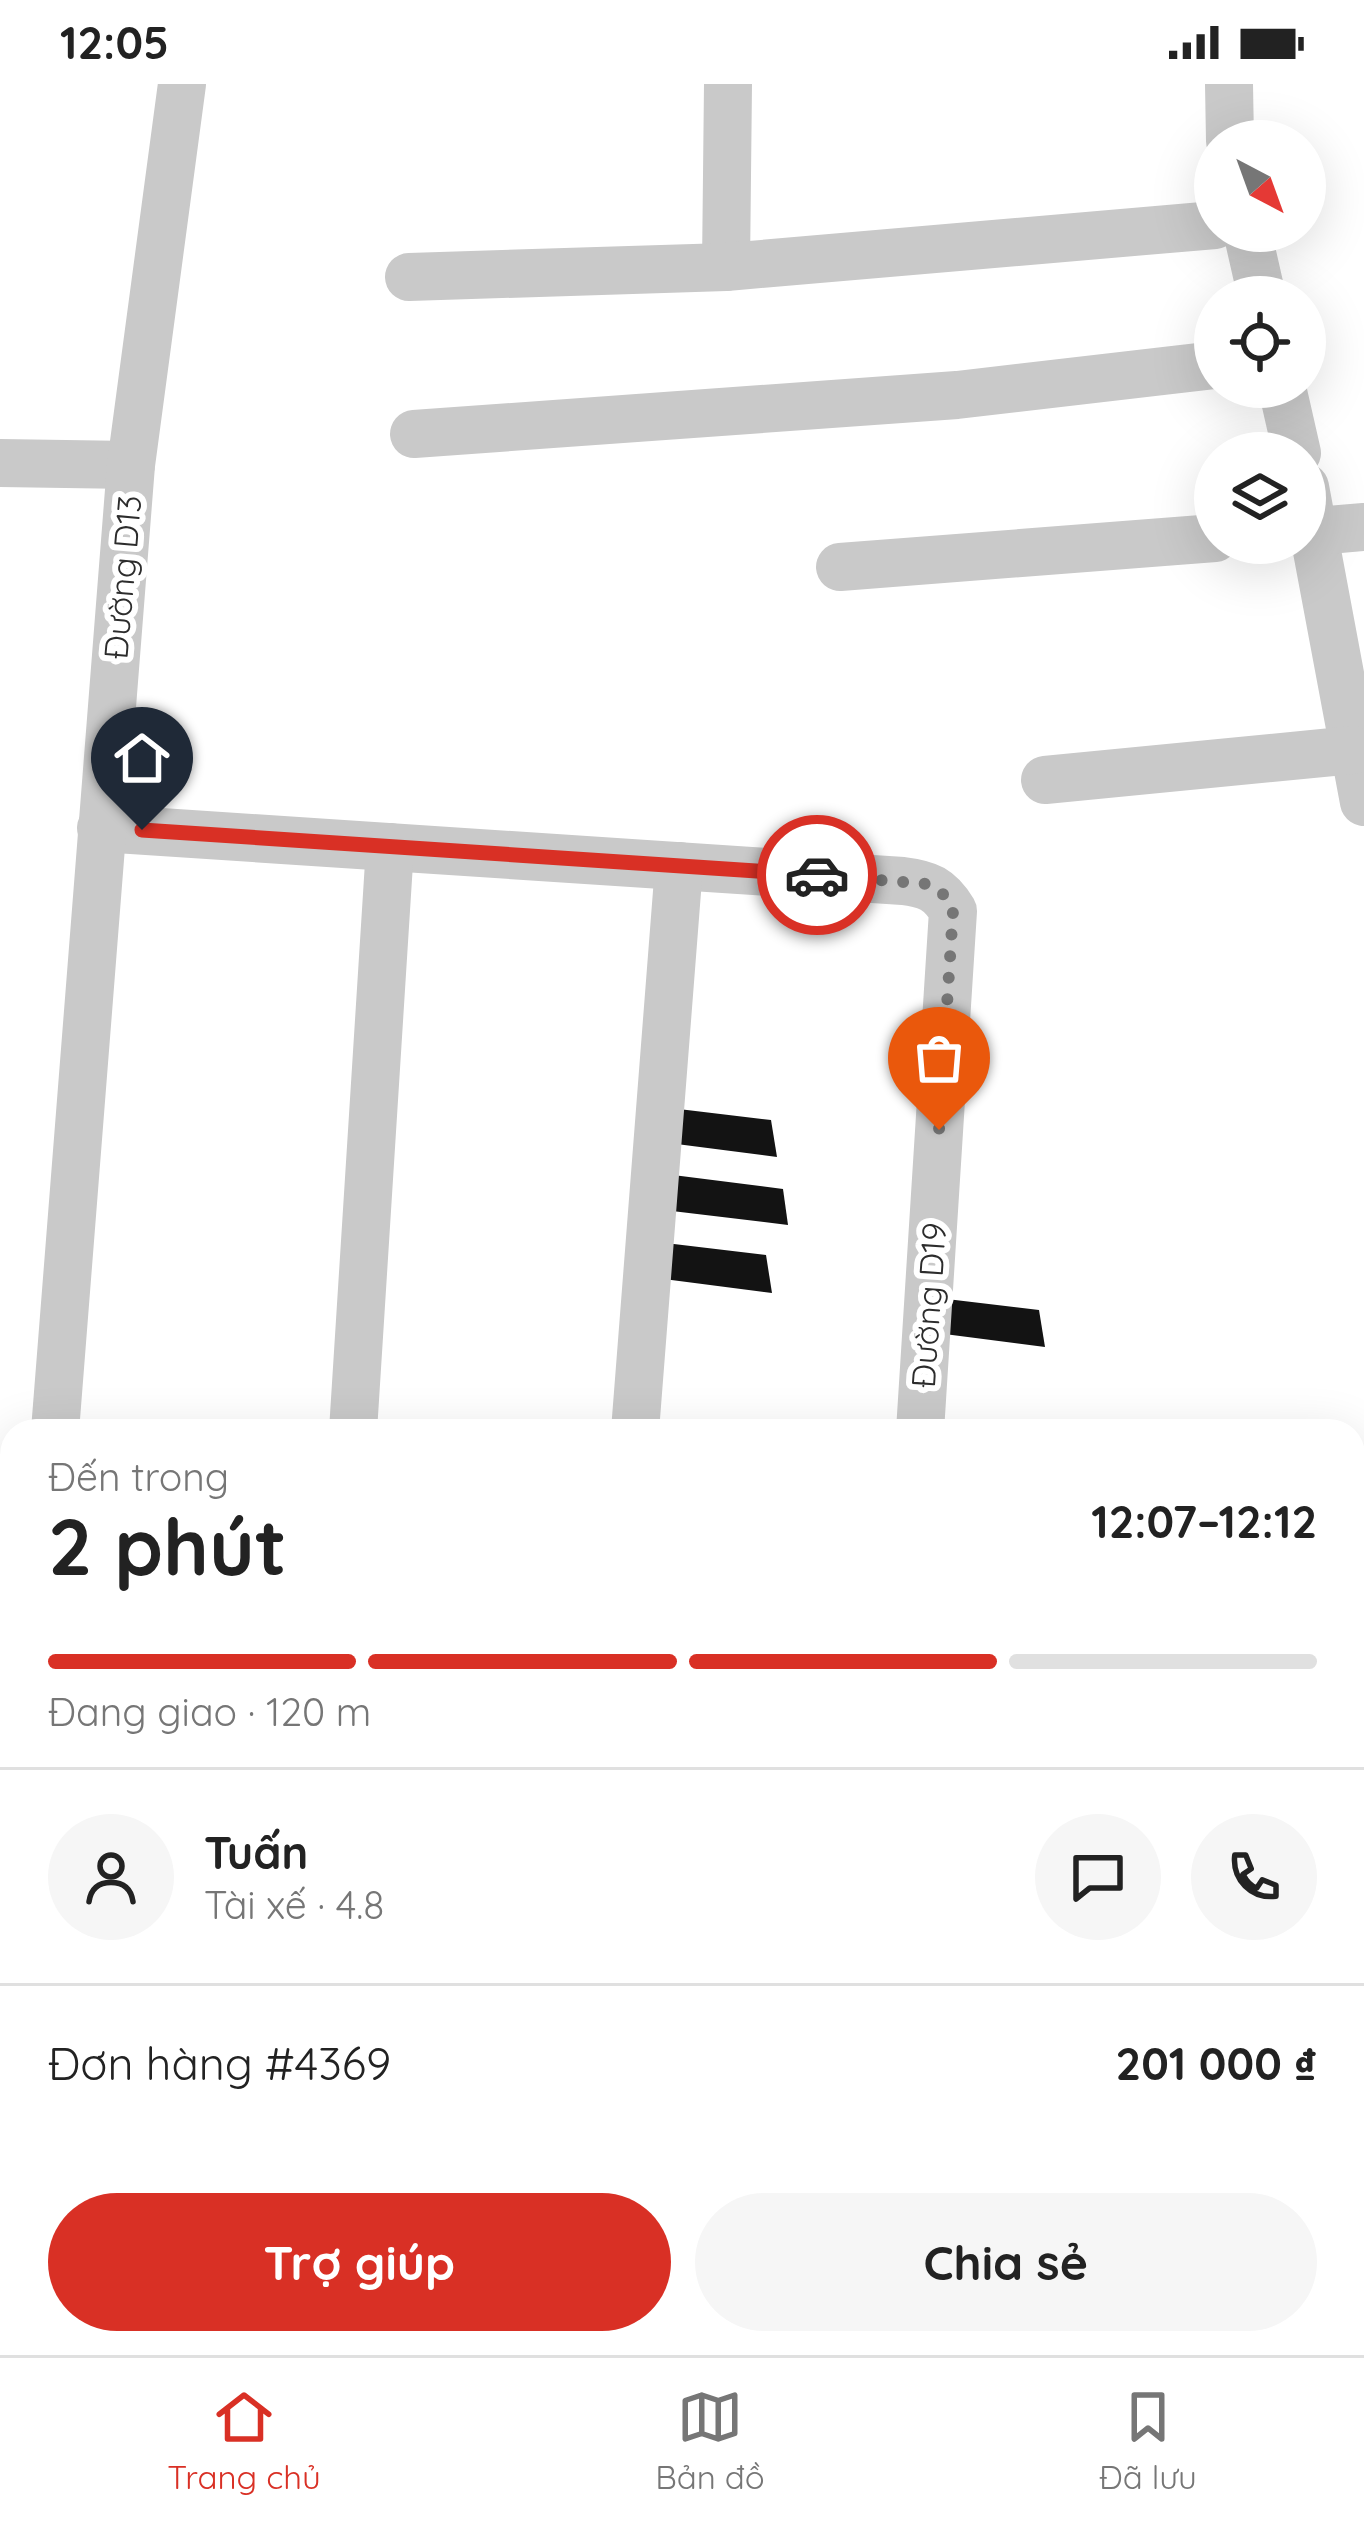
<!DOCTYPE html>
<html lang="vi">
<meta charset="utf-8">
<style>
:root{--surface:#fff;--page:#f6f6f6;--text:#222;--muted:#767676;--line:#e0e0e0;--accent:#d93025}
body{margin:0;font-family:Quicksand,sans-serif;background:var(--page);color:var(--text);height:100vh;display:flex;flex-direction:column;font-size:45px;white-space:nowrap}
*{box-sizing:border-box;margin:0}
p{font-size:39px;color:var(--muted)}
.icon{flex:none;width:66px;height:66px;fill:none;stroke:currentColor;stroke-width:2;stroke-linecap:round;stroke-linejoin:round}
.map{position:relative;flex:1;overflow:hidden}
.panel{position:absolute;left:0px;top:1335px;width:1365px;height:936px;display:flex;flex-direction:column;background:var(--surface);border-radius:36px 36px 0 0;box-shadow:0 12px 48px #0002}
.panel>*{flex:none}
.needle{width:78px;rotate:139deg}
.tools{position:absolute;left:1194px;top:36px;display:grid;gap:24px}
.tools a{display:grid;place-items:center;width:132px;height:132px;border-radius:50%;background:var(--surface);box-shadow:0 12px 48px #0002;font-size:60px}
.pin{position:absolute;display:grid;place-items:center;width:102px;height:102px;color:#fff;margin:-123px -51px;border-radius:50% 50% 50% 0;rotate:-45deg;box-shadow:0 0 12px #0007}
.pin .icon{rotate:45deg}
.courier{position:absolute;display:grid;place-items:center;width:120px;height:120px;margin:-60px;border:9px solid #d93025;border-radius:50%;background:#fff;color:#222;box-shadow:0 3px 15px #0007}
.headline em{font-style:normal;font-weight:800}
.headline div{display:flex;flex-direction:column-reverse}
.headline{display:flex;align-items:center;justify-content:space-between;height:204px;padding:0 48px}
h1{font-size:78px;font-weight:800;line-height:90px}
.bar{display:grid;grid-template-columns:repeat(4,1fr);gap:18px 12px;align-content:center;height:144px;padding:0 48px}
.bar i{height:15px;border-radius:9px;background:var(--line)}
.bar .selected{background:var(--accent)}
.bar p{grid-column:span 4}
.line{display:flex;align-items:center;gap:30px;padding:0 48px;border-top:3px solid var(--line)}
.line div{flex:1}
.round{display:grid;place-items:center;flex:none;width:126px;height:126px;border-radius:63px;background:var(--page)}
.action{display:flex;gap:24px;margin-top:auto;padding:24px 48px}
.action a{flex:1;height:138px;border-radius:72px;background:var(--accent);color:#fff;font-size:48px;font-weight:800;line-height:138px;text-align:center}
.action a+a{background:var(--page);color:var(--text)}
.status{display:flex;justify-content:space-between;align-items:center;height:84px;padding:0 60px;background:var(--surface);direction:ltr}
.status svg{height:33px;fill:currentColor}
.menu{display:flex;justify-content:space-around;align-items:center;height:168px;border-top:3px solid var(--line);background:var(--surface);font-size:33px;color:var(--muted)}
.menu a{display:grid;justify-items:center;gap:6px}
.menu .selected{color:var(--accent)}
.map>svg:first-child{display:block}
.building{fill:#131313}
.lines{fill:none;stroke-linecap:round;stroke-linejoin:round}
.minor{stroke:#c9c9c9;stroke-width:48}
.done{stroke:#767676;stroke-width:12;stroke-dasharray:0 21.6}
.route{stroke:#d93025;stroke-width:15}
.labels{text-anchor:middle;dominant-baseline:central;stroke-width:12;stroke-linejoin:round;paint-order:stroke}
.street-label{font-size:33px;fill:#2c2c2c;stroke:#fff}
</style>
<div class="status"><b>12:05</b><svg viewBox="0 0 49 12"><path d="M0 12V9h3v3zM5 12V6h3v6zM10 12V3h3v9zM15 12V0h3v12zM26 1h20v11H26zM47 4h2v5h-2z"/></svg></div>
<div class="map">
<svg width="1364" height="2271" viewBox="0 0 1364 2271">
<rect width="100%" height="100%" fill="#fff"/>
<g class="building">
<path d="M 662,1023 L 771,1036 L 777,1073 L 661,1058 Z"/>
<path d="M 673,1091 L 783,1105 L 788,1141 L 672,1127 Z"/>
<path d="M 657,1158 L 766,1171 L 772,1209 L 656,1194 Z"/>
<path d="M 930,1213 L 1039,1226 L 1045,1263 L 929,1248 Z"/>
</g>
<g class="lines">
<g class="minor">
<path d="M 1229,0 L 1230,57"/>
<path d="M 1247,147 L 1262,213"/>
<path d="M 726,183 L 728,0"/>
<path d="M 409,193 L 726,183 L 1215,141"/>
<path d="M 1282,303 L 1297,369"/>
<path d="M 414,350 L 957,311 L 1215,281"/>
<path d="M 0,379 L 131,381"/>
<path d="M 1305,403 L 1364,718"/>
<path d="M 1305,448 L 1364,443"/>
<path d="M 840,483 L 1215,454"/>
<path d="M 1045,696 L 1353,666"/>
<path d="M 101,744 L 903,797 C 928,800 940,805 953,827 L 920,1347"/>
<path d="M 55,1347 L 131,381 L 182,0"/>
<path d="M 353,1347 L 390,763"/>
<path d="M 635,1347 L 679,782"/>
<path d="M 1353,1543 L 1364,1483"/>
<path d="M 0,1625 L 12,1626"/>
<path d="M 1353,1701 L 1364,1720"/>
<path d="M 1353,1794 L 1364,1763"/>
<path d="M 0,2084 L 12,1927"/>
<path d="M 0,2216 L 12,2217"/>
<path d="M 439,2259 L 562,2271"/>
<path d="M 1032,2271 L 1033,2259"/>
</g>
</g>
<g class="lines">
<path class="done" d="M 817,791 L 928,800 L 944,811 L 953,827 L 939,1046"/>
<path class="route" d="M 142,746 L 817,791"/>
</g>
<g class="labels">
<g class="street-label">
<text transform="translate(122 493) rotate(-85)">Đường D13</text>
<text transform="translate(928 1221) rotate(-86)">Đường D19</text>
</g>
</g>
</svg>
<div class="tools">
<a><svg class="needle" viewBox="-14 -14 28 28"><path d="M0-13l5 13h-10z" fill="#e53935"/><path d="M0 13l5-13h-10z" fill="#767676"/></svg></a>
<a><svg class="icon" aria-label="locate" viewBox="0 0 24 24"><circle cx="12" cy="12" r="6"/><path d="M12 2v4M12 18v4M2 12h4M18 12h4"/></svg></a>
<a><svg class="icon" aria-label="layers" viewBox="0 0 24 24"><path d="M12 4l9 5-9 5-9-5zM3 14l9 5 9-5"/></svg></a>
</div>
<div class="pin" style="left:939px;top:1046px;background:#ea580c"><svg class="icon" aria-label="bag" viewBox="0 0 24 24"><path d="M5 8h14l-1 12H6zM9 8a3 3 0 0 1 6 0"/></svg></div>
<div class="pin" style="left:142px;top:746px;background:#1f2937"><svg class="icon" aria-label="home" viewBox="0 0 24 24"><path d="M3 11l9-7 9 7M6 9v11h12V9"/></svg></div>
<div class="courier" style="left:817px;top:791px"><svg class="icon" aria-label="car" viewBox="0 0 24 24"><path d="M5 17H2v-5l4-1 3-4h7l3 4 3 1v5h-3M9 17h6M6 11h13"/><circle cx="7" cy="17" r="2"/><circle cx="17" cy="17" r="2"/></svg></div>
<section class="panel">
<div class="headline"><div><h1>2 phút</h1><p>Đến trong</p></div><em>12:07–12:12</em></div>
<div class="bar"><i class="selected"></i><i class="selected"></i><i class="selected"></i><i></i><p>Đang giao · 120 m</p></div>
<div class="line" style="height:216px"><a class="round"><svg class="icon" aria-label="person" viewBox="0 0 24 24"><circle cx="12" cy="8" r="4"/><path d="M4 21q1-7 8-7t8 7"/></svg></a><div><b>Tuấn</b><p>Tài xế · 4.8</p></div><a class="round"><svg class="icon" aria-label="chat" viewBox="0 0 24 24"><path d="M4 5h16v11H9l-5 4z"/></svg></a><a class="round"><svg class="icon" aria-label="phone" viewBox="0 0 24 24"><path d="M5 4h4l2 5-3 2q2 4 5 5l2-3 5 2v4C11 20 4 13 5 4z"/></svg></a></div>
<div class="line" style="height:156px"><div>Đơn hàng #4369</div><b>201 000 ₫</b></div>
<div class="action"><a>Trợ giúp</a><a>Chia sẻ</a></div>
</section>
</div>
<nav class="menu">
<a class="selected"><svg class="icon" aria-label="home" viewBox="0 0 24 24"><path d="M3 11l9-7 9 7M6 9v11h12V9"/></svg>Trang chủ</a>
<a><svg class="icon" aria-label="map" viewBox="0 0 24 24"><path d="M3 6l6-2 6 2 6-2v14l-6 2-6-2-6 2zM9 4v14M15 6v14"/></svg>Bản đồ</a>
<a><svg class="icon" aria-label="saved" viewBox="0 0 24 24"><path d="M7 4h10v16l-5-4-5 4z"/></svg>Đã lưu</a>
</nav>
